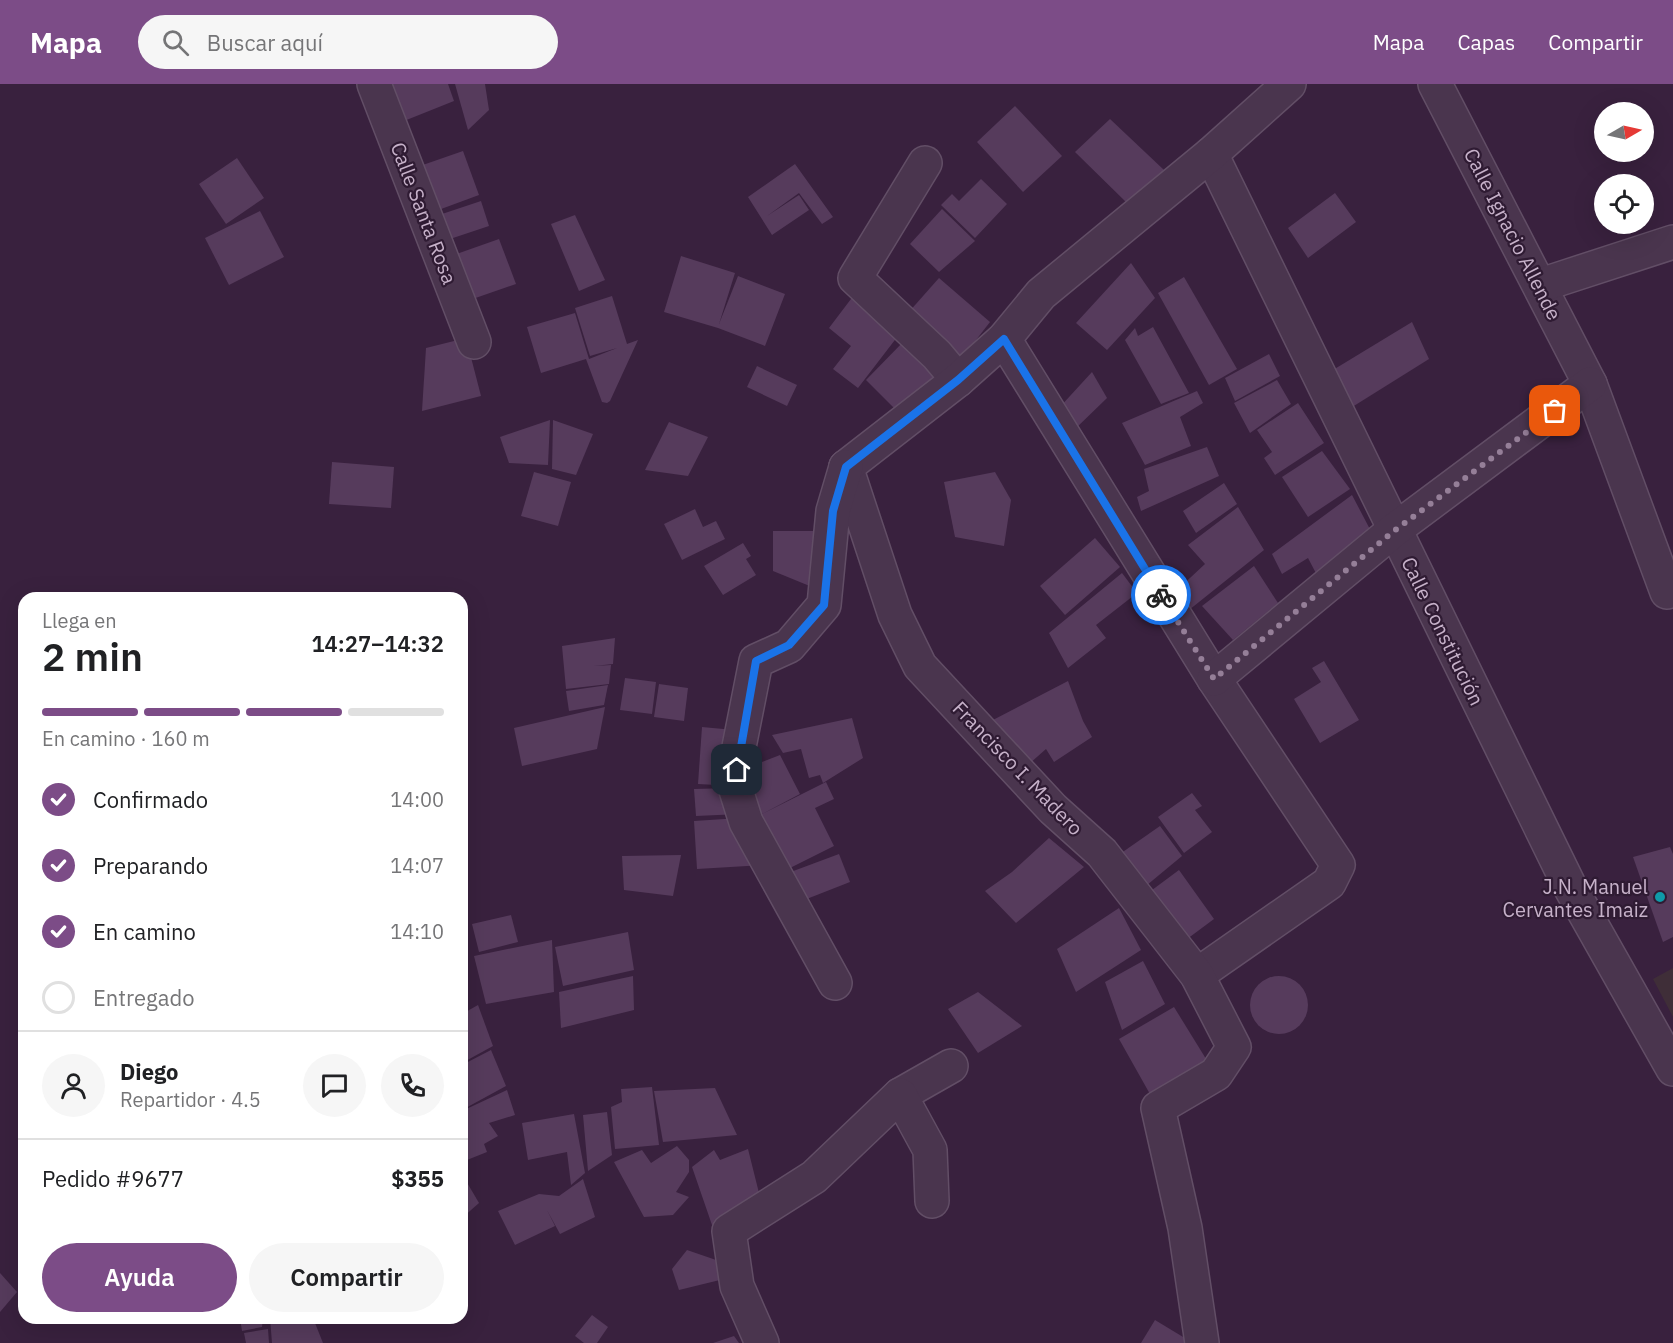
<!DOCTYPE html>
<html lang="es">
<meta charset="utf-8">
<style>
:root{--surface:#fff;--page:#f6f6f6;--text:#202124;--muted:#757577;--line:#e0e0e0;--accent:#7c4c87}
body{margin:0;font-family:"IBM Plex Sans",sans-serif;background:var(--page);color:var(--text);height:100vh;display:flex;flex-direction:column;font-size:22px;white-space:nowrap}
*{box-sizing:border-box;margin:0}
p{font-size:20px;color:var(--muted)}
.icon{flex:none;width:33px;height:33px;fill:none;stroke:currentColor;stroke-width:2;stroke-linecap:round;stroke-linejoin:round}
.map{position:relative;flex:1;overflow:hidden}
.panel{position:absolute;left:18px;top:508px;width:450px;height:732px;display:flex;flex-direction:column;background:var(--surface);border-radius:18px;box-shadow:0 6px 24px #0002}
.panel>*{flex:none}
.needle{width:39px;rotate:81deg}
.tools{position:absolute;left:1594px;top:18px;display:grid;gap:12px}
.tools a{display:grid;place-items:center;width:60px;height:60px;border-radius:50%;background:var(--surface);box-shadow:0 6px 24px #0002;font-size:30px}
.pin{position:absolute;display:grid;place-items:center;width:51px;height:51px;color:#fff;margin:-26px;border-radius:12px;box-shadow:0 3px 9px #0006}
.courier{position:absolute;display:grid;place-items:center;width:60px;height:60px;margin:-30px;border:4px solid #1a73e8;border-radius:50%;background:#fff;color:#222;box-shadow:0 2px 8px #0007}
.headline em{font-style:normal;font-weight:600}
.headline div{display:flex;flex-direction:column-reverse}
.headline{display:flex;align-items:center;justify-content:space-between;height:102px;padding:0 24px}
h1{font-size:39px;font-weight:600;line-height:45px}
.bar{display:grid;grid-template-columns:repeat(4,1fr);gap:9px 6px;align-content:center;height:72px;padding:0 24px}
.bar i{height:8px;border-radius:4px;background:var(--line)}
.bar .on{background:var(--accent)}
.bar p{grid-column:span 4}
.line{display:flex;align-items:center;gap:15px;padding:0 24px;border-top:2px solid var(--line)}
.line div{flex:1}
.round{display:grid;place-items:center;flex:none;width:63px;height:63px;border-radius:32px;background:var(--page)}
ol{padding:0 24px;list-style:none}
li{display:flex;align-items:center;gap:18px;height:66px}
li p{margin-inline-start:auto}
li .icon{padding:6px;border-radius:50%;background:var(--accent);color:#fff;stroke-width:4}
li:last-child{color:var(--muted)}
li i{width:33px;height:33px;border:3px solid var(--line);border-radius:50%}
.cta{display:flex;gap:12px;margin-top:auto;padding:12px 24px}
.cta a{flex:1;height:69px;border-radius:36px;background:var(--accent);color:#fff;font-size:24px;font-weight:600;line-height:69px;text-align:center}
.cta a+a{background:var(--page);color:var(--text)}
header{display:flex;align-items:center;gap:36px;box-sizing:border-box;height:84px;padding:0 30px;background:var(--accent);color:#fff}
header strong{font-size:28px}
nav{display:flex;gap:33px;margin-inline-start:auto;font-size:21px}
.search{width:420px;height:54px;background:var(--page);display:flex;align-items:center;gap:15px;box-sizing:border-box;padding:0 21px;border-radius:33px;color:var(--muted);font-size:22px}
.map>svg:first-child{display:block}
.medical{fill:#3f2e38}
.building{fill:#563b5c}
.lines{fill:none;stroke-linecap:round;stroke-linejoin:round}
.minor-casing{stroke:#624e66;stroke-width:36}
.minor{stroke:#4a354e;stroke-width:33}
.done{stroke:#957f98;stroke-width:6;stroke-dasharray:0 10.8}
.route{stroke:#1a73e8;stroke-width:8}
.culture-dot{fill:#0f9aa8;stroke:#2f1b33;stroke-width:2}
.labels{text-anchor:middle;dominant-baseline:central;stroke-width:4.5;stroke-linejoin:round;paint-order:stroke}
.street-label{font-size:20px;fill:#c6b1c9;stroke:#2f1b33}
.poi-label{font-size:20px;fill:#c6b1c9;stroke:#2f1b33;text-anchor:end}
</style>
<header>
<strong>Mapa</strong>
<div class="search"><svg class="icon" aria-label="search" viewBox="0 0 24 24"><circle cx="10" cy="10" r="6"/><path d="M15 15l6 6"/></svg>Buscar aquí</div>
<nav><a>Mapa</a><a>Capas</a><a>Compartir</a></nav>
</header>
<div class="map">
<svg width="1673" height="1259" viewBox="0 0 1673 1259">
<rect width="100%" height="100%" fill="#39213e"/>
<path class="medical" d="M 1673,884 L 1673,933 L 1653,895 Z"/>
<g class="building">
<path d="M 388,0 L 448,0 L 454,17 L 404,37 Z"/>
<path d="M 455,0 L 485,0 L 489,26 L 468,46 Z"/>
<path d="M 1015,22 L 1062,72 L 1023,108 L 977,58 Z"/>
<path d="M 1110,35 L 1164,86 L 1127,119 L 1075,68 Z"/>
<path d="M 463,67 L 479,111 L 433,128 L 417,83 Z"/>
<path d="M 237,74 L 264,114 L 226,140 L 199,100 Z"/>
<path d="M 795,80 L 833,133 L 822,140 L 799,109 L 767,132 L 799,111 L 809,126 L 772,151 L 748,113 Z"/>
<path d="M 981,95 L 1007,120 L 975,154 L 941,121 L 952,110 L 959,117 Z"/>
<path d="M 1335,109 L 1356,138 L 1308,174 L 1288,144 Z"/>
<path d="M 481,117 L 489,142 L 441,158 L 433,133 Z"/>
<path d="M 942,125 L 975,157 L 939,188 L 910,160 Z"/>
<path d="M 260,127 L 284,173 L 229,201 L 205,154 Z"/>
<path d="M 575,131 L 605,196 L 579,207 L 551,140 Z"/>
<path d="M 499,155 L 516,200 L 464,218 L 448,173 Z"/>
<path d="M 681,172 L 735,189 L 719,240 L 738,192 L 785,210 L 765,262 L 718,244 L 664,228 Z"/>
<path d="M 1131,179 L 1155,214 L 1107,266 L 1076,239 Z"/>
<path d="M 1184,193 L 1237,285 L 1209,301 L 1158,209 Z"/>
<path d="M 939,194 L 990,238 L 962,274 L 908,229 Z"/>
<path d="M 854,211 L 901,248 L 858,304 L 833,285 L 851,262 L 829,244 Z"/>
<path d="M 612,212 L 627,260 L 638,256 L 610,317 L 607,319 L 602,318 L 586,275 L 541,289 L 527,243 L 575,229 L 589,275 L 617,264 L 590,272 L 575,224 Z"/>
<path d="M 1412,238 L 1429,275 L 1349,325 L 1328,289 Z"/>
<path d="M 1153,243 L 1189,309 L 1161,320 L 1125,256 L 1135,244 L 1138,252 Z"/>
<path d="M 466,254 L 481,312 L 422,327 L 426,264 Z"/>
<path d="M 907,254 L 942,288 L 901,331 L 866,296 Z"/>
<path d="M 1269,270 L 1280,292 L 1235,317 L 1225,294 Z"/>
<path d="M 757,282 L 797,301 L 787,322 L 747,303 Z"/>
<path d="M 1092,288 L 1107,314 L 1074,346 L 1059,324 Z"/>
<path d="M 1277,296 L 1291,320 L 1250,349 L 1234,319 Z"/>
<path d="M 1197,307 L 1203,319 L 1180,333 L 1191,362 L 1145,381 L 1122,339 Z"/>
<path d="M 1298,319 L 1324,359 L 1275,391 L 1264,374 L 1272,368 L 1257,346 Z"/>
<path d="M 550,336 L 548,381 L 509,379 L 500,353 Z"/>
<path d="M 553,336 L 593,350 L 576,391 L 552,385 Z"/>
<path d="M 669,338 L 708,353 L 688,392 L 645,386 Z"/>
<path d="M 1207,363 L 1219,392 L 1141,427 L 1137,413 L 1149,407 L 1144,385 Z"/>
<path d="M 1322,367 L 1350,405 L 1308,433 L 1282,393 Z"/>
<path d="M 332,378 L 394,383 L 391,424 L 329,420 Z"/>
<path d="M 534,388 L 571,398 L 558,442 L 521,432 Z"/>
<path d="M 995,388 L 1011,416 L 1004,462 L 955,453 L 944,398 Z"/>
<path d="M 1224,399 L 1237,420 L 1196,449 L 1183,427 Z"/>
<path d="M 1352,411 L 1373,451 L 1319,495 L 1308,474 L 1282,490 L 1272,470 Z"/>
<path d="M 1238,423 L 1264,466 L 1189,526 L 1176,507 L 1205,480 L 1188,461 Z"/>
<path d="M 695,425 L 703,443 L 716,437 L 725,455 L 682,476 L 664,440 Z"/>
<path d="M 773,447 L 817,447 L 817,505 L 773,487 Z"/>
<path d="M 1095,454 L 1120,483 L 1065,531 L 1040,502 Z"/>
<path d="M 743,459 L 751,472 L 746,475 L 756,491 L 723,511 L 704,482 Z"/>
<path d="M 1254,482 L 1278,519 L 1233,556 L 1202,522 Z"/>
<path d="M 1122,489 L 1137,509 L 1096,541 L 1106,554 L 1068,584 L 1049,549 Z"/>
<path d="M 615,554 L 613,580 L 594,582 L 611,581 L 609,600 L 566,605 L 562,562 Z"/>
<path d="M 1324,577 L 1359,636 L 1320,659 L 1294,615 L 1321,598 L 1312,584 Z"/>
<path d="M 625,594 L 656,598 L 652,630 L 620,626 Z"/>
<path d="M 1068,597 L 1083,637 L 1092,653 L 1054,678 L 1046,665 L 1029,680 L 991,637 Z"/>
<path d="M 659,600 L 688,604 L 684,637 L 654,633 Z"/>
<path d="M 608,601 L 604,621 L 569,627 L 566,607 Z"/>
<path d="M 605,623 L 597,665 L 522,682 L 514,644 Z"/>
<path d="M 852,634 L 863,674 L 823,699 L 820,691 L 809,694 L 801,665 L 783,669 L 772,651 Z"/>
<path d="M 702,643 L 734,646 L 735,702 L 698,700 Z"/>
<path d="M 780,671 L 800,710 L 762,730 L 826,698 L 834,715 L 815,724 L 834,762 L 782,788 L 743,705 L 754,681 Z"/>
<path d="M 731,704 L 740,730 L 696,732 L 694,705 Z"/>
<path d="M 1192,709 L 1202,722 L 1195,726 L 1212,748 L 1184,769 L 1158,733 Z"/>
<path d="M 740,734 L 765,781 L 697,785 L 694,737 Z"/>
<path d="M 1160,742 L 1182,772 L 1141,806 L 1117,772 Z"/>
<path d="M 1049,754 L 1084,783 L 1016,839 L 985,807 L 1012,788 Z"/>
<path d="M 1670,763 L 1673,770 L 1673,853 L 1663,858 L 1633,773 Z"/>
<path d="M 839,770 L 850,798 L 799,818 L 788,789 Z"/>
<path d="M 681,771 L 673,812 L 624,806 L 622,772 Z"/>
<path d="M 1179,786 L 1214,835 L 1179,861 L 1144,812 Z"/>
<path d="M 1119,824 L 1141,866 L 1076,908 L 1057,865 Z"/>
<path d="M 511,831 L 518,858 L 479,868 L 472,840 Z"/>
<path d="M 628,848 L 634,886 L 563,902 L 555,863 Z"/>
<path d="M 552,856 L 554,908 L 486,920 L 474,872 Z"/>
<path d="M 1143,877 L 1165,920 L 1122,946 L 1105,898 Z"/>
<circle cx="1279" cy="921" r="29"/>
<path d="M 633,892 L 634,926 L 561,944 L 559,908 Z"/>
<path d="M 978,908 L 1022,942 L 978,969 L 948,925 Z"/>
<path d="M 478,921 L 493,962 L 462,979 L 462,930 Z"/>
<path d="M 1174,923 L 1211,983 L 1155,1019 L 1119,955 Z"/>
<path d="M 491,966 L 506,1002 L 462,1026 L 462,981 Z"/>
<path d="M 652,1003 L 659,1061 L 615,1065 L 611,1023 L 622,1018 L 621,1005 Z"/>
<path d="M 715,1004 L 737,1051 L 663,1058 L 654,1007 Z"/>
<path d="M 507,1006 L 515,1031 L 489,1039 L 498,1052 L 484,1060 L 487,1068 L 467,1076 L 462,1067 L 462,1027 Z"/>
<path d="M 607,1028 L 612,1071 L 588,1087 L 583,1031 Z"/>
<path d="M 574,1030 L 585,1089 L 571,1101 L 567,1068 L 528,1076 L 522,1039 Z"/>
<path d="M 677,1062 L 689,1076 L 689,1088 L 676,1108 L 689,1113 L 673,1131 L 644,1133 L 614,1078 L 642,1066 L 651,1079 Z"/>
<path d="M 748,1065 L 762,1121 L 712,1141 L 692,1083 L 714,1066 L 720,1076 Z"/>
<path d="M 462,1090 L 479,1119 L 462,1134 Z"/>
<path d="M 583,1095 L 595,1133 L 560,1150 L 547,1126 L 555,1142 L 515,1161 L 498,1127 L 539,1110 L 559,1112 Z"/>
<path d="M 687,1166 L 719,1177 L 724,1195 L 679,1206 L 672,1185 Z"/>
<path d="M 0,1189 L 17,1208 L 0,1228 Z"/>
<path d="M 592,1231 L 608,1243 L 597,1259 L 584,1259 L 575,1252 Z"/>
<path d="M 240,1234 L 263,1234 L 262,1243 L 242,1247 Z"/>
<path d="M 270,1234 L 296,1234 L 298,1238 L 313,1234 L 323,1259 L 272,1259 Z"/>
<path d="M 1155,1236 L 1193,1259 L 1141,1259 Z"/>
<path d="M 268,1245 L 269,1259 L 246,1259 L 244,1249 Z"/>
<path d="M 734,1252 L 739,1259 L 713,1259 Z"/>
</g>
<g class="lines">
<defs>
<g id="minor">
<path d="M 374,0 L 474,258"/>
<path d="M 1435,0 L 1590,300 L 1667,508"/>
<path d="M 1211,70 L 1569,801 L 1673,985"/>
<path d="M 925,79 L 855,194 L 937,271 L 958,296"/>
<path d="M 1541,201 L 1673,158"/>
<path d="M 1004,255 L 1214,595 L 1338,781 L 1329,799 L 1197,891"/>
<path d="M 846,383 L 895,531 L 920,582 L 1053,725 L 1102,769 L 1197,891 L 1234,963 L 1216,990 L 1158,1024 L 1185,1144 L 1202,1259"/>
<path d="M 846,383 L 958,296 L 1004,255 L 1041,210 L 1211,70 L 1289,0"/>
<path d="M 1214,595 L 1393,447 L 1590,300"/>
<path d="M 835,899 L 746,738 L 735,703 L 738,668 L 756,577 L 789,562 L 824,521 L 833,427 L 846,383"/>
<path d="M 900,1011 L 951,982"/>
<path d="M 762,1259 L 737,1202 L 729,1147 L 814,1093 L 900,1011 L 930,1066 L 932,1117"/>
</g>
</defs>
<use href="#minor" class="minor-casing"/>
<use href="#minor" class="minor"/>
</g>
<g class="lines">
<path class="done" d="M 1161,511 L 1214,595 L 1394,447 L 1555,327"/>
<path class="route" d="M 737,686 L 756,577 L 789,561 L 824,521 L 833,427 L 846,383 L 958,296 L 1004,255 L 1161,511"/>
</g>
<circle class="culture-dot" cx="1660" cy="813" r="6"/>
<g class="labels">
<g class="street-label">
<text transform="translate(424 129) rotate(69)">Calle Santa Rosa</text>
<text transform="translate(1513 150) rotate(63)">Calle Ignacio Allende</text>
<text transform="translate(1443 547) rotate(64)">Calle Constitución</text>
<text transform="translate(1018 684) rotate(46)">Francisco I. Madero</text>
</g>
<g class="poi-label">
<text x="1648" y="802">J.N. Manuel<tspan x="1648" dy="23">Cervantes Imaiz</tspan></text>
</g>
</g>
</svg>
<div class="tools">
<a><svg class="needle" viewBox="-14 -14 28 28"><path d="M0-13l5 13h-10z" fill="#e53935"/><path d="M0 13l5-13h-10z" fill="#757577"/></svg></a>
<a><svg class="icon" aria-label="locate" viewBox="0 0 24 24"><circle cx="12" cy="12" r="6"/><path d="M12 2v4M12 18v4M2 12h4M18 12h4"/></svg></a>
</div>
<div class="pin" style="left:1555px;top:327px;background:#ea580c"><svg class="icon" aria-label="bag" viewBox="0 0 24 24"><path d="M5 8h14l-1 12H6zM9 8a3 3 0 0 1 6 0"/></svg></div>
<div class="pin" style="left:737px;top:686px;background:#1f2937"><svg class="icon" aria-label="home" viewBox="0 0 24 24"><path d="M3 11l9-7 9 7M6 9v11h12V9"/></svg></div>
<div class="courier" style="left:1161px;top:511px"><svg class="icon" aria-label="bike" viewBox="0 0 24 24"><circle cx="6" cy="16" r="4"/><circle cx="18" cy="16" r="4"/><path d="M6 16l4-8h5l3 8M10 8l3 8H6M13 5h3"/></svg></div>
<section class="panel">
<div class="headline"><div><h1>2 min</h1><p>Llega en</p></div><em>14:27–14:32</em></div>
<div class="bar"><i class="on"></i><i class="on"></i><i class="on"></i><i></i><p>En camino · 160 m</p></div>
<ol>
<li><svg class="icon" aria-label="check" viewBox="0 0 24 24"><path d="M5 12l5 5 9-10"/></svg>Confirmado<p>14:00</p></li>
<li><svg class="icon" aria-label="check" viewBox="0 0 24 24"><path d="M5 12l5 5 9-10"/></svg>Preparando<p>14:07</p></li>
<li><svg class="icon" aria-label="check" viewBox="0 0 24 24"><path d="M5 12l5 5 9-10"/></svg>En camino<p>14:10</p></li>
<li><i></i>Entregado</li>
</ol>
<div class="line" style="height:108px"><a class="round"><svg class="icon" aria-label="person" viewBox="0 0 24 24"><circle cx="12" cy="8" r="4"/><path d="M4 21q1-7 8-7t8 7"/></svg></a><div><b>Diego</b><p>Repartidor · 4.5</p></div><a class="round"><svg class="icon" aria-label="chat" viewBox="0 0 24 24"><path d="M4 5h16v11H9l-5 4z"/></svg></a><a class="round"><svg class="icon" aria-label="phone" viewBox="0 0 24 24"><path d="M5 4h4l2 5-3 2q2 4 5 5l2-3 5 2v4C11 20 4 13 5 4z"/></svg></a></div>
<div class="line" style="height:78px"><div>Pedido #9677</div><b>$355</b></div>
<div class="cta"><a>Ayuda</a><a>Compartir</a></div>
</section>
</div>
